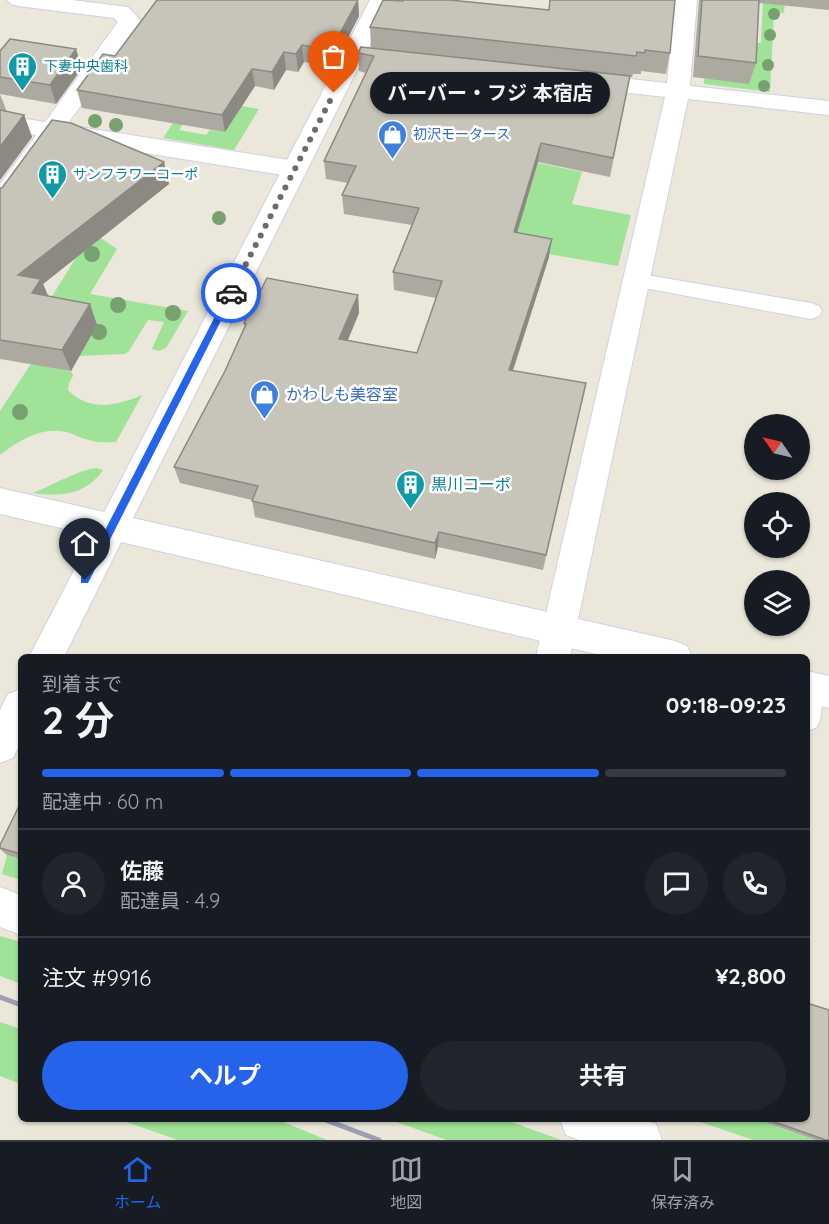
<!DOCTYPE html>
<html lang="ja">
<meta charset="utf-8">
<style>
:root{--surface:#171b24;--page:#20242c;--text:#f1f3f6;--muted:#9ea1a6;--line:#363941;--accent:#2563eb}
body{margin:0;font-family:Quicksand,"Noto Sans JP",sans-serif;background:var(--page);color:var(--text);height:100vh;display:flex;flex-direction:column;font-size:22px;white-space:nowrap}
*{box-sizing:border-box;margin:0}
p{font-size:20px;color:var(--muted)}
.icon{flex:none;width:33px;height:33px;fill:none;stroke:currentColor;stroke-width:2;stroke-linecap:round;stroke-linejoin:round}
.map{position:relative;flex:1;overflow:hidden}
.sheet{position:absolute;left:18px;top:654px;width:792px;height:468px;display:flex;flex-direction:column;background:var(--surface);border-radius:9px;box-shadow:0 2px 4px #0004}
.sheet>*{flex:none}
.needle{width:39px;rotate:304deg}
.fabs{position:absolute;left:744px;top:414px;display:grid;gap:12px}
.fabs a{display:grid;place-items:center;width:66px;height:66px;border-radius:50%;background:var(--surface);box-shadow:0 2px 4px #0004;font-size:30px}
.pin{position:absolute;display:grid;place-items:center;width:51px;height:51px;color:#fff;margin:-62px -26px;border-radius:50% 50% 50% 0;rotate:-45deg;box-shadow:0 0 6px #0007}
.pin .icon{rotate:45deg}
.courier{position:absolute;display:grid;place-items:center;width:60px;height:60px;margin:-30px;border:4px solid #2563eb;border-radius:50%;background:#fff;color:#222;box-shadow:0 2px 8px #0007}
.bubble{position:absolute;height:42px;border-radius:21px;background:var(--surface);box-shadow:0 2px 4px #0004;font-size:20px;font-weight:700;line-height:42px;text-align:center}
.summary em{font-style:normal;font-weight:700}
.summary div{display:flex;flex-direction:column-reverse}
.summary{display:flex;align-items:center;justify-content:space-between;height:102px;padding:0 24px}
h1{font-size:39px;font-weight:700;line-height:45px}
.bar{display:grid;grid-template-columns:repeat(4,1fr);gap:9px 6px;align-content:center;height:72px;padding:0 24px}
.bar i{height:8px;border-radius:4px;background:var(--line)}
.bar .active{background:var(--accent)}
.bar p{grid-column:span 4}
.line{display:flex;align-items:center;gap:15px;padding:0 24px;border-top:2px solid var(--line)}
.line div{flex:1}
.round{display:grid;place-items:center;flex:none;width:63px;height:63px;border-radius:32px;background:var(--page)}
.action{display:flex;gap:12px;margin-top:auto;padding:12px 24px}
.action a{flex:1;height:69px;border-radius:36px;background:var(--accent);color:#fff;font-size:24px;font-weight:700;line-height:69px;text-align:center}
.action a+a{background:var(--page);color:var(--text)}
.tabs{display:flex;justify-content:space-around;align-items:center;height:84px;border-top:2px solid var(--line);background:var(--surface);font-size:16px;color:var(--muted)}
.tabs a{display:grid;justify-items:center;gap:3px}
.tabs .active{color:var(--accent)}
.map>svg:first-child{display:block}
.green{fill:#a0e297}
.lines{fill:none;stroke-linecap:round;stroke-linejoin:round}
.service-casing{stroke:#d0d0e2;stroke-width:2}
.minor-casing{stroke:#d0d0e2;stroke-width:2}
.tertiary-casing{stroke:#d0d0e2;stroke-width:2}
.service{fill:#fff;fill-rule:evenodd}
.minor{fill:#fff;fill-rule:evenodd}
.tertiary{fill:#fff;fill-rule:evenodd}
.rail{stroke:#9f9db3;stroke-width:5}
.tree{fill:#78a071}
.wall{fill:#aba9a0}
.shaded-wall{fill:#8b8982}
.building{fill:#c7c4ba;stroke:#8b8982;stroke-width:1.5}
.route{fill:#2563eb}
.done{stroke:#6d6c67;stroke-width:6;stroke-dasharray:0 10.8}
.labels{text-anchor:middle;dominant-baseline:central;stroke-width:5;stroke-linejoin:round;paint-order:stroke}
.far-culture-label{font-size:14px;fill:#0d838f;stroke:#fff;text-anchor:start}
.far-shop-label{font-size:14px;fill:#366cbe;stroke:#fff;text-anchor:start}
.shop-label{font-size:16px;fill:#366cbe;stroke:#fff;text-anchor:start}
.culture-label{font-size:16px;fill:#0d838f;stroke:#fff;text-anchor:start}
</style>
<div class="map">
<svg width="829" height="1140" viewBox="0 0 829 1140">
<rect width="100%" height="100%" fill="#ebe8db"/>
<g class="green">
<path d="M 763,0 L 785,0 L 784,13 L 774,12 L 770,92 L 704,84 L 704,79 L 752,43 L 761,43 Z"/>
<path d="M 242,106 L 259,109 L 234,150 L 163,138 L 175,120 L 184,122 L 179,130 L 206,135 L 210,130 L 225,132 Z"/>
<path d="M 538,163 L 582,172 L 572,204 L 631,215 L 618,266 L 496,245 L 526,202 Z"/>
<path d="M 101,238 L 117,249 L 90,294 L 188,311 L 166,348 L 159,351 L 152,349 L 164,322 L 148,320 L 129,351 L 125,354 L 79,356 L 43,350 L 35,364 L 71,371 L 73,376 L 69,383 L 68,390 C 89,412 117,406 142,395 L 116,442 C 98,443 91,442 75,435 C 47,423 21,439 0,455 L 0,411 L 61,318 L 44,309 L 79,253 Z"/>
<path d="M 96,468 L 103,470 C 86,495 60,497 33,493 C 51,486 78,470 96,468 Z"/>
<path d="M 7,855 L 21,859 L 21,880 L 2,874 Z"/>
<path d="M 0,936 L 21,942 L 21,984 L 0,976 Z"/>
<path d="M 0,1022 L 21,1029 L 21,1084 L 0,1076 Z"/>
<path d="M 118,1119 L 276,1119 L 327,1140 L 178,1140 Z"/>
<path d="M 388,1119 L 503,1119 L 561,1140 L 447,1140 Z"/>
<path d="M 692,1119 L 756,1119 L 816,1140 L 753,1140 Z"/>
</g>
<g class="lines">
<defs>
<g id="service">
<path d="M 635,273 L 811,303 L 819,306 L 822,311 L 819,316 L 811,319 L 628,285 L 625,280 L 628,275 Z"/>
<path d="M 807,683 L 817,687 C 823,700 823,714 817,727 L 807,731 Z"/>
</g>
<g id="minor">
<path d="M 7,0 L 72,0 L 128,7 L 141,21 L 67,125 L 295,161 L 304,163 L 307,169 L 304,175 L 295,177 L 58,139 L 9,208 L 0,210 L 0,184 L 36,135 L 0,129 L 0,115 L 45,122 L 118,22 L 114,18 L 18,6 L 11,4 Z"/>
<path d="M 675,0 L 697,0 L 690,86 L 829,101 L 829,115 L 688,99 L 570,657 L 536,657 L 665,97 L 584,88 L 576,86 L 573,81 L 576,76 L 584,74 L 667,83 Z"/>
<path d="M 0,488 L 113,514 L 124,518 L 129,527 L 124,536 L 113,540 L 0,514 Z"/>
<path d="M 0,887 L 21,895 L 21,935 L 0,927 Z"/>
<path d="M 560,1119 L 643,1119 L 656,1124 L 662,1140 L 579,1140 L 566,1135 Z"/>
</g>
<g id="tertiary">
<path d="M 370,0 L 392,0 L 133,518 L 675,641 L 687,646 L 692,657 L 609,657 L 121,542 L 64,657 L 29,657 Z"/>
<path d="M 807,671 L 829,676 L 829,708 L 807,703 Z"/>
<path d="M 21,689 L 21,742 L 13,758 L 0,763 L 0,710 L 8,694 Z"/>
</g>
</defs>
<use href="#service" class="service-casing"/>
<use href="#minor" class="minor-casing"/>
<use href="#tertiary" class="tertiary-casing"/>
<use href="#service" class="service"/>
<use href="#minor" class="minor"/>
<use href="#tertiary" class="tertiary"/>
<g class="rail">
<path d="M 0,997 L 21,1005"/>
<path d="M 323,1119 L 379,1140"/>
</g>
</g>
<g class="tree">
<circle cx="774" cy="14" r="6"/>
<circle cx="770" cy="35" r="6"/>
<circle cx="768" cy="65" r="6"/>
<circle cx="764" cy="86" r="6"/>
<circle cx="95" cy="121" r="7"/>
<circle cx="116" cy="125" r="7"/>
<circle cx="219" cy="218" r="7"/>
<circle cx="92" cy="254" r="8"/>
<circle cx="118" cy="305" r="8"/>
<circle cx="173" cy="313" r="8"/>
<circle cx="99" cy="332" r="8"/>
<circle cx="20" cy="412" r="8"/>
</g>
<g class="wall">
<path d="M 157,0 L 358,0 L 359,16 L 333,67 L 304,62 L 298,72 L 286,70 L 274,90 L 255,86 L 225,132 L 82,108 L 77,90 L 115,56 Z"/>
<path d="M 383,0 L 670,53 L 666,74 L 641,71 L 641,74 L 633,74 L 632,77 L 630,77 L 610,177 L 538,162 L 517,233 L 549,257 L 513,371 L 586,383 L 543,570 L 438,547 L 435,559 L 255,517 L 252,500 L 180,483 L 174,467 L 225,371 L 245,327 L 244,323 L 358,295 L 359,313 L 348,340 L 417,353 L 436,298 L 394,290 L 393,272 L 412,225 L 344,214 L 342,195 L 348,183 L 326,179 L 324,161 L 366,73 L 359,71 L 358,53 L 371,48 L 370,27 Z"/>
<path d="M 699,0 L 829,0 L 829,17 L 829,10 L 759,3 L 756,63 L 749,84 L 693,77 Z"/>
<path d="M 0,51 L 82,68 L 56,104 L 0,94 Z"/>
<path d="M 0,94 L 7,112 L 24,115 L 32,137 L 0,180 Z"/>
<path d="M 164,162 L 169,184 L 43,284 L 48,296 L 90,304 L 97,325 L 71,371 L 0,359 L 0,188 Z"/>
<path d="M 21,802 L 21,859 L 7,855 L 0,849 L 0,845 Z"/>
<path d="M 756,1119 L 807,1119 L 829,1140 L 816,1140 Z"/>
</g>
<g class="shaded-wall">
<path d="M 358,0 L 359,16 L 333,67 L 331,50 Z"/>
<path d="M 302,45 L 304,62 L 298,72 L 296,54 Z"/>
<path d="M 76,49 L 82,68 L 56,104 L 50,85 Z"/>
<path d="M 284,52 L 286,70 L 274,90 L 272,72 Z"/>
<path d="M 252,69 L 255,86 L 225,132 L 222,115 Z"/>
<path d="M 24,115 L 32,137 L 0,180 L 0,147 Z"/>
<path d="M 541,143 L 538,162 L 512,250 L 514,232 Z"/>
<path d="M 164,162 L 169,184 L 43,284 L 50,300 L 41,314 L 18,275 Z"/>
<path d="M 552,239 L 549,257 L 507,388 L 509,370 Z"/>
<path d="M 358,295 L 359,313 L 341,356 L 339,339 Z"/>
<path d="M 90,304 L 97,325 L 71,371 L 62,350 Z"/>
<path d="M 439,532 L 438,547 L 435,559 L 435,543 Z"/>
</g>
<g class="building">
<path d="M 157,0 L 358,0 L 331,50 L 302,45 L 296,54 L 284,52 L 272,72 L 252,69 L 222,115 L 77,90 L 103,54 L 115,56 Z"/>
<path d="M 383,0 L 403,1 L 403,0 L 450,0 L 549,10 L 550,0 L 675,0 L 670,53 L 645,50 L 645,53 L 637,52 L 636,56 L 370,27 Z"/>
<path d="M 702,0 L 759,0 L 756,63 L 698,56 Z"/>
<path d="M 10,39 L 76,49 L 50,85 L 0,77 L 0,51 Z"/>
<path d="M 361,47 L 630,76 L 613,158 L 541,143 L 514,232 L 552,239 L 509,370 L 586,383 L 546,555 L 439,532 L 435,543 L 252,501 L 258,486 L 174,467 L 225,371 L 246,324 L 244,323 L 267,278 L 358,295 L 339,339 L 417,353 L 442,281 L 393,272 L 419,208 L 342,195 L 356,166 L 324,161 L 374,56 L 358,53 Z"/>
<path d="M 0,110 L 24,115 L 0,147 Z"/>
<path d="M 52,120 L 71,123 L 164,162 L 18,275 L 41,279 L 32,293 L 90,304 L 62,350 L 0,340 L 0,188 L 2,188 Z"/>
<path d="M 21,802 L 21,854 L 0,848 L 0,845 Z"/>
<path d="M 807,1003 L 829,1010 L 829,1140 L 826,1140 L 766,1119 L 807,1119 Z"/>
</g>
<path class="route" d="M 231,290 L 235,293 L 88,583 L 81,583 L 81,577 L 227,293 Z"/>
<g class="lines">
<path class="done" d="M 231,293 L 334,93"/>
</g>
<defs>
<symbol id="building-pin" viewBox="-11 -11 22 30"><path d="M0 17L-7.5 6A9.5 9.5 0 1 1 7.5 6Z" fill="#0f9aa8" stroke="#fff"/><path d="M-4-6H4V6H1V3H-1V6H-4ZM-2.5-4.3h1.7v1.8h-1.7ZM.8-4.3h1.7v1.8H.8ZM-2.5-1h1.7V.8h-1.7ZM.8-1h1.7V.8H.8Z" fill="#fff"/></symbol>
<symbol id="shop-pin" viewBox="-11 -11 22 30"><path d="M0 17L-7.5 6A9.5 9.5 0 1 1 7.5 6Z" fill="#3f7fe0" stroke="#fff"/><path d="M-5-2.5h2.3a2.7 3.5 0 0 1 5.4 0H5L5.5 6h-11ZM-1.5-2.5h3a1.5 2.3 0 0 0-3 0Z" fill="#fff"/></symbol>
</defs>
<g fill-rule="evenodd">
<use href="#building-pin" x="6" y="50" width="33" height="45"/>
<use href="#shop-pin" x="376" y="118" width="33" height="45"/>
<use href="#building-pin" x="36" y="158" width="33" height="45"/>
<use href="#shop-pin" x="248" y="378" width="33" height="45"/>
<use href="#building-pin" x="394" y="468" width="33" height="45"/>
</g>
<g class="labels">
<g class="far-culture-label">
<text x="44" y="66">下妻中央歯科</text>
<text x="73" y="174">サンフラワーコーポ</text>
</g>
<g class="far-shop-label">
<text x="413" y="134">初沢モータース</text>
</g>
<g class="shop-label">
<text x="286" y="394">かわしも美容室</text>
</g>
<g class="culture-label">
<text x="431" y="484">黒川コーポ</text>
</g>
</g>
</svg>
<div class="fabs">
<a><svg class="needle" viewBox="-14 -14 28 28"><path d="M0-13l5 13h-10z" fill="#e53935"/><path d="M0 13l5-13h-10z" fill="#9ea1a6"/></svg></a>
<a><svg class="icon" aria-label="locate" viewBox="0 0 24 24"><circle cx="12" cy="12" r="6"/><path d="M12 2v4M12 18v4M2 12h4M18 12h4"/></svg></a>
<a><svg class="icon" aria-label="layers" viewBox="0 0 24 24"><path d="M12 4l9 5-9 5-9-5zM3 14l9 5 9-5"/></svg></a>
</div>
<div class="pin" style="left:334px;top:93px;background:#ea580c"><svg class="icon" aria-label="bag" viewBox="0 0 24 24"><path d="M5 8h14l-1 12H6zM9 8a3 3 0 0 1 6 0"/></svg></div>
<div class="pin" style="left:85px;top:580px;background:#1f2937"><svg class="icon" aria-label="home" viewBox="0 0 24 24"><path d="M3 11l9-7 9 7M6 9v11h12V9"/></svg></div>
<div class="courier" style="left:231px;top:293px"><svg class="icon" aria-label="car" viewBox="0 0 24 24"><path d="M5 17H2v-5l4-1 3-4h7l3 4 3 1v5h-3M9 17h6M6 11h13"/><circle cx="7" cy="17" r="2"/><circle cx="17" cy="17" r="2"/></svg></div>
<div class="bubble" style="left:370px;top:72px;width:240px">バーバー・フジ 本宿店</div>
<section class="sheet">
<div class="summary"><div><h1>2 分</h1><p>到着まで</p></div><em>09:18–09:23</em></div>
<div class="bar"><i class="active"></i><i class="active"></i><i class="active"></i><i></i><p>配達中 · 60 m</p></div>
<div class="line" style="height:108px"><a class="round"><svg class="icon" aria-label="person" viewBox="0 0 24 24"><circle cx="12" cy="8" r="4"/><path d="M4 21q1-7 8-7t8 7"/></svg></a><div><b>佐藤</b><p>配達員 · 4.9</p></div><a class="round"><svg class="icon" aria-label="chat" viewBox="0 0 24 24"><path d="M4 5h16v11H9l-5 4z"/></svg></a><a class="round"><svg class="icon" aria-label="phone" viewBox="0 0 24 24"><path d="M5 4h4l2 5-3 2q2 4 5 5l2-3 5 2v4C11 20 4 13 5 4z"/></svg></a></div>
<div class="line" style="height:78px"><div>注文 #9916</div><b>¥2,800</b></div>
<div class="action"><a>ヘルプ</a><a>共有</a></div>
</section>
</div>
<nav class="tabs">
<a class="active"><svg class="icon" aria-label="home" viewBox="0 0 24 24"><path d="M3 11l9-7 9 7M6 9v11h12V9"/></svg>ホーム</a>
<a><svg class="icon" aria-label="map" viewBox="0 0 24 24"><path d="M3 6l6-2 6 2 6-2v14l-6 2-6-2-6 2zM9 4v14M15 6v14"/></svg>地図</a>
<a><svg class="icon" aria-label="saved" viewBox="0 0 24 24"><path d="M7 4h10v16l-5-4-5 4z"/></svg>保存済み</a>
</nav>
